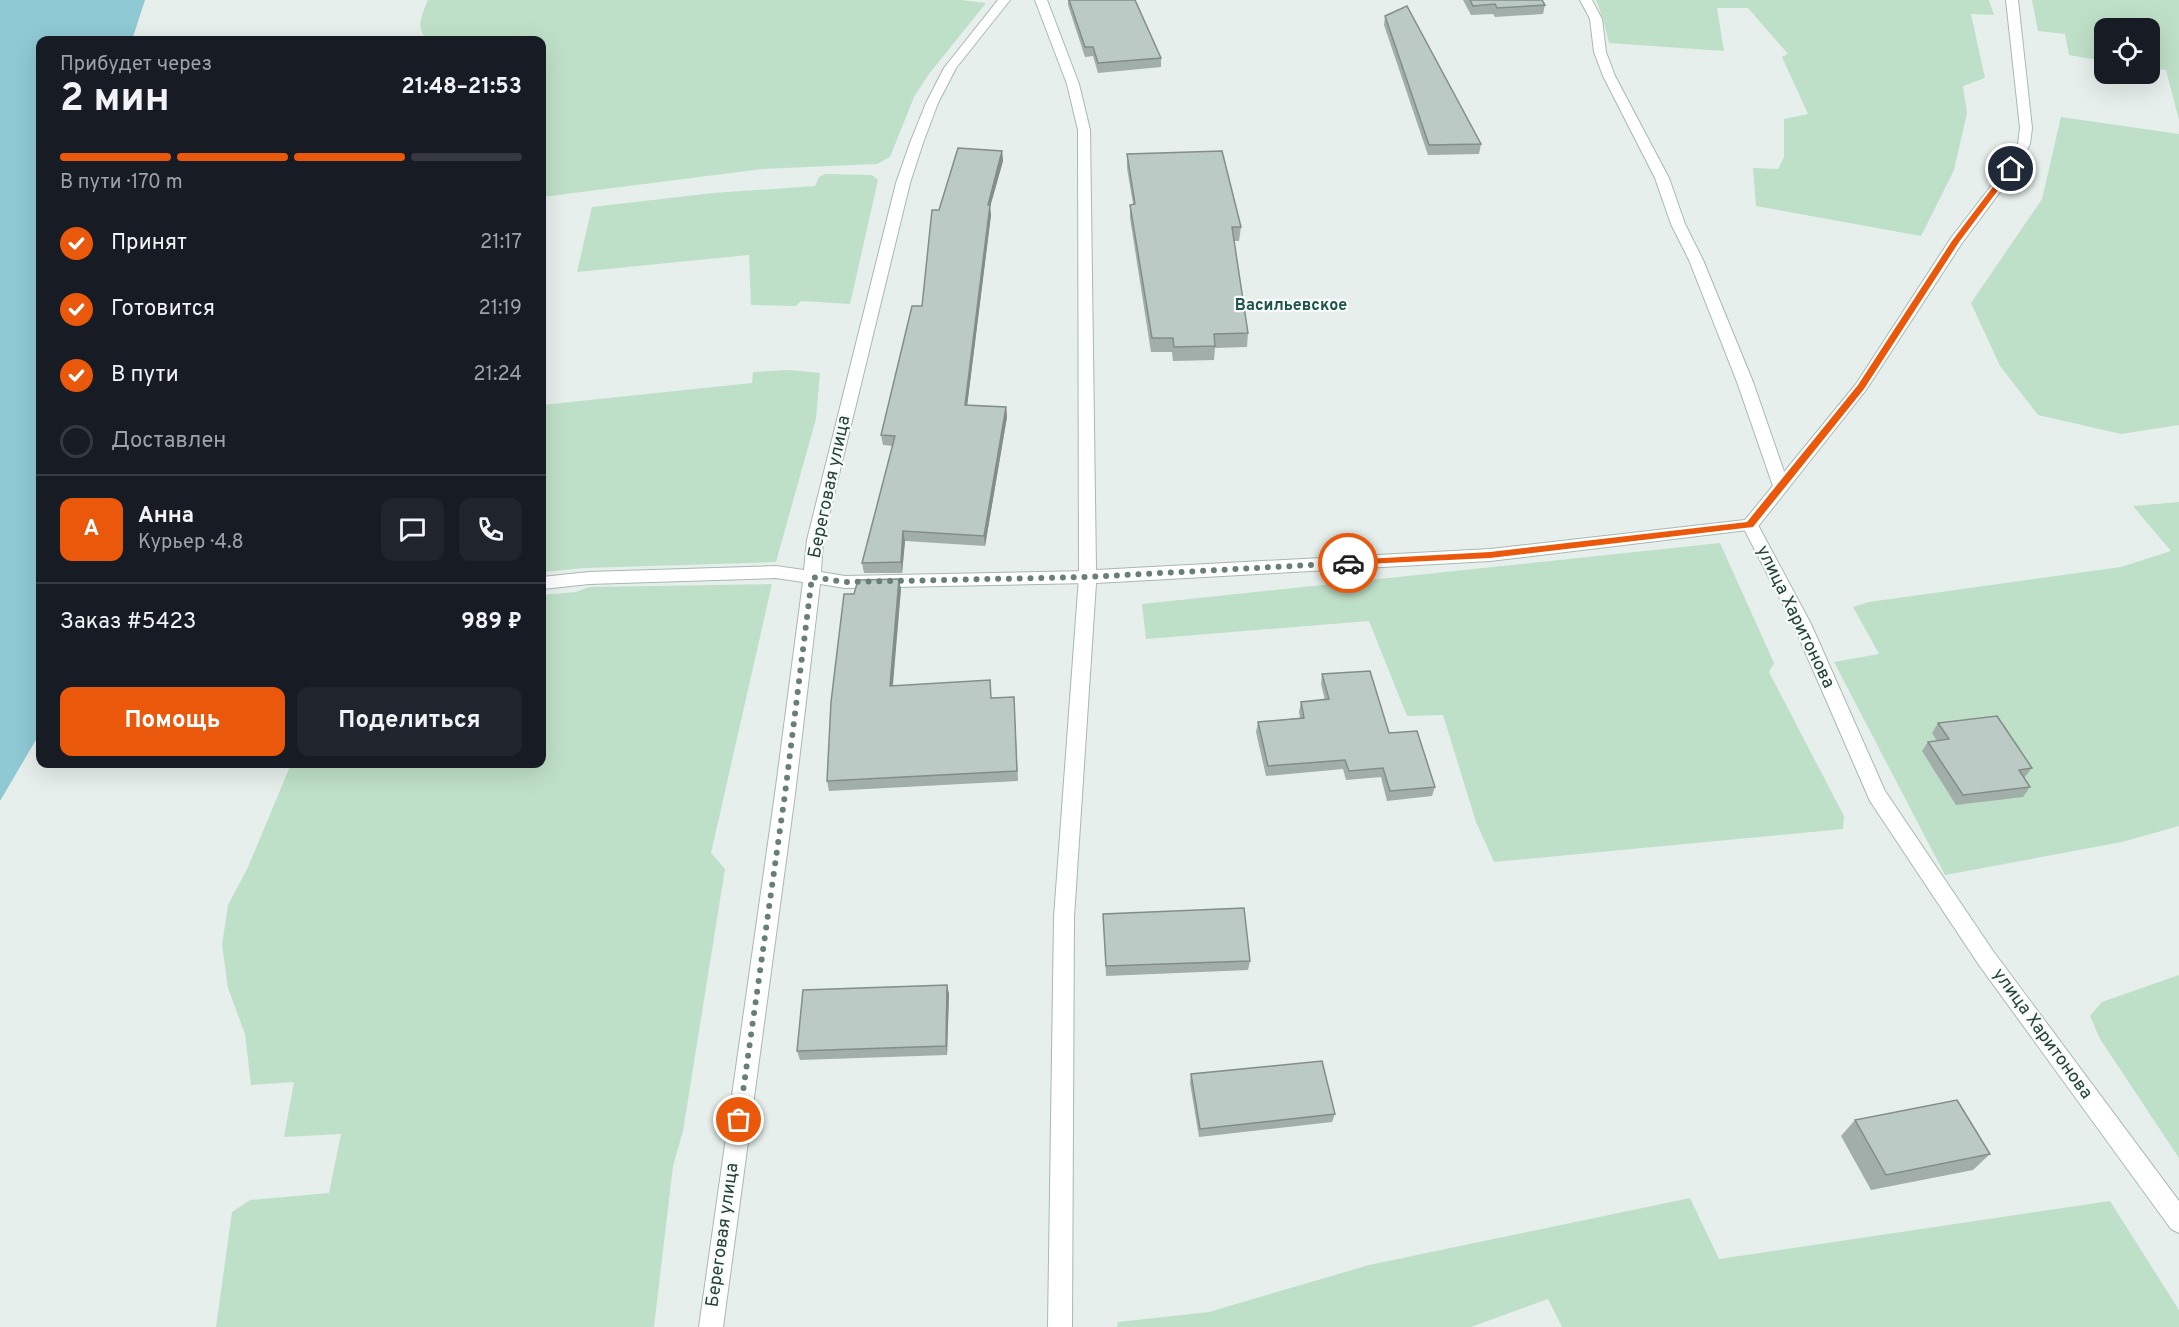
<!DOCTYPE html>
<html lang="ru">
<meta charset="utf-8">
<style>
:root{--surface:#171b24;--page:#20242c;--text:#f1f3f6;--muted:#9ea1a6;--line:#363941;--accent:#ea580c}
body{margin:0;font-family:Overpass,sans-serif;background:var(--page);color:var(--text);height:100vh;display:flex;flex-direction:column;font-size:22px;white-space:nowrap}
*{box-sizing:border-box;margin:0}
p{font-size:20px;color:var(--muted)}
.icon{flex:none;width:33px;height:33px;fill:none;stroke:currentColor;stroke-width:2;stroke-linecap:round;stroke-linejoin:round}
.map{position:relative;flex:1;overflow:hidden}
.details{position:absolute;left:36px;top:36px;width:510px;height:732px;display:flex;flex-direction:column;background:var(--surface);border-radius:12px;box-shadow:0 6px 24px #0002}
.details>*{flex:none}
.fabs{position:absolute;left:2094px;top:18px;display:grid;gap:12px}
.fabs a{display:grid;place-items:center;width:66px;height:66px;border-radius:12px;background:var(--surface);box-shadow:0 6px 24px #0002;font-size:30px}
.pin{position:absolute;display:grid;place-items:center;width:51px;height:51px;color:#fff;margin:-26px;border:3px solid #fff;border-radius:50%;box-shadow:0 2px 6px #0007}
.courier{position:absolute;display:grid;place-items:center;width:60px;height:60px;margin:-30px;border:4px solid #ea580c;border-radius:50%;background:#fff;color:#222;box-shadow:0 2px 8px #0007}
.headline em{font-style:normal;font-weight:700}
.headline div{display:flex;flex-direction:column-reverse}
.headline{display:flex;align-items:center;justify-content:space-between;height:102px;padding:0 24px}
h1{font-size:39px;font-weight:700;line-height:45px}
.bar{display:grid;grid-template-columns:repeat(4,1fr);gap:9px 6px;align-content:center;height:72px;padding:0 24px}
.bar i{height:8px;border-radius:4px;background:var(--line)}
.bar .on{background:var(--accent)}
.bar p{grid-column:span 4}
.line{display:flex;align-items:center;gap:15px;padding:0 24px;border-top:2px solid var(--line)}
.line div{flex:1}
.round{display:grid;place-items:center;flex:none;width:63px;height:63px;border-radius:12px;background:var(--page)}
ol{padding:0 24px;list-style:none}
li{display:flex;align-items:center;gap:18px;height:66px}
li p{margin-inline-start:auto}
li .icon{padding:6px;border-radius:50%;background:var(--accent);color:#fff;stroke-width:4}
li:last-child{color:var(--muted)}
li i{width:33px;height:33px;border:3px solid var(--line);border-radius:50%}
.action{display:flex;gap:12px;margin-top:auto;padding:12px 24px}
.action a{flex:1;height:69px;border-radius:12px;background:var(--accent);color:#fff;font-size:24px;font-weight:700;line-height:69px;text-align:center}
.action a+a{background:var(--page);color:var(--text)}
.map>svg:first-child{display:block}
.green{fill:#bfe0c8}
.water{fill:#8ec9d4}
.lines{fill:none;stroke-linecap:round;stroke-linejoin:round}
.lane-casing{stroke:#a8b8b2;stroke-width:2}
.street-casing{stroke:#a8b8b2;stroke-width:2}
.lane{fill:#fff;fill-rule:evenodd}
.street{fill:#fff;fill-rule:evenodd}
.wall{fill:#a1aea9}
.shaded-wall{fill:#838d89}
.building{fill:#bbcac4;stroke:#838d89;stroke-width:1.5}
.route{fill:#ea580c}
.done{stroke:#687f78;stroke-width:6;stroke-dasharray:0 10.8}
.labels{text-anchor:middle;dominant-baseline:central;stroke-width:4.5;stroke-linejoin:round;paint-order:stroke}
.far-neighbourhood-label{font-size:16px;font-weight:bold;fill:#1f5548;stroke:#f7fbf9}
.street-label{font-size:18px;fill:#24423a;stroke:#f7fbf9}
</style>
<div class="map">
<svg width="2179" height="1327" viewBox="0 0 2179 1327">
<rect width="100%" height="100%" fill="#e6efeb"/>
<g class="green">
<path d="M 428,0 L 961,0 L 986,3 L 929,74 L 914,97 L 890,157 L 877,164 L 762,169 L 542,197 L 542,40 L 427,40 C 415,27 422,15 428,0 Z"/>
<path d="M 1596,0 L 1989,0 L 1994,15 L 1971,14 L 1985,78 L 1963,86 L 1967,113 L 1954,170 L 1921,236 L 1756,206 L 1753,168 L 1778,169 L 1784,157 L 1784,119 L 1808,114 L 1782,57 L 1788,54 L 1748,8 L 1717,8 L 1724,51 L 1609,43 L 1603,19 Z"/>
<path d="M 2032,0 L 2179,0 L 2179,120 L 2166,70 L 2150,68 L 2150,28 L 2104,28 L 2104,61 L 2069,55 L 2065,34 L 2038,31 Z"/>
<path d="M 2061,117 L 2179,134 L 2179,425 L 2121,434 L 2038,415 L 2000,366 L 1971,303 L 2042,199 Z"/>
<path d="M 826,174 L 872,175 L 878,180 L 850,304 L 801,301 L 796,306 L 751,305 L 749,255 L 577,272 L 592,207 L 713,193 L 815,186 L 819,177 Z"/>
<path d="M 789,370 L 820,373 L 816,419 L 776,562 L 585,568 L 542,572 L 542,405 L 752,383 L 753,372 Z"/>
<path d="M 2179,502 L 2179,826 L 2122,842 L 1945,875 L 1834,662 L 1879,654 L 1853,607 L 1869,602 L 2121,567 L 2171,551 L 2133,506 Z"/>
<path d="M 1720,543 L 1774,663 L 1769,672 L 1844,816 L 1843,829 L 1494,862 L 1476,822 L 1443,715 L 1407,716 L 1369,621 L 1146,639 L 1142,604 Z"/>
<path d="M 772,584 L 711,853 L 725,869 L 683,1131 L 673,1166 L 654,1327 L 216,1327 L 232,1212 L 250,1200 L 329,1193 L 341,1134 L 284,1137 L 294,1082 L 251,1085 L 245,1034 L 228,988 L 222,945 L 228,905 L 248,867 L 291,764 L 542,764 L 542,595 L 576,592 L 589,587 Z"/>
<path d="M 2179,975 L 2179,1158 L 2100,1039 L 2090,1016 L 2102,1002 Z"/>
<path d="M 1690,1198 L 1719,1259 L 2110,1201 L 2179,1310 L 2179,1327 L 1562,1327 L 1548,1299 L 1471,1327 L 1117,1327 L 1118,1322 L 1209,1312 L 1369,1265 Z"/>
</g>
<path class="water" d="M 0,0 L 145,0 L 132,40 L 40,40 L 40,733 L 0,801 Z"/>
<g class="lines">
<defs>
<g id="lane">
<path d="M 998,0 L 1010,0 L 956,68 L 938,103 L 923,143 L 910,183 L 823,540 L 821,572 L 845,576 L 1088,571 L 1094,573 L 1097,577 L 1094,581 L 1088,583 L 845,588 L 820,584 L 795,794 L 723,1327 L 699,1327 L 775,794 L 803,582 L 776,578 L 589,584 L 543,589 L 542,577 L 589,572 L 776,566 L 804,570 L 807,540 L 896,183 L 910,143 L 926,103 L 944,68 Z"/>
<path d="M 1580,0 L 1592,0 L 1602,19 L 1606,52 L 1615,76 L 1669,178 L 1685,224 L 1703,260 L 1753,382 L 1789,486 L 1787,490 L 1775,490 L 1773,486 L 1737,382 L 1689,260 L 1671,224 L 1655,178 L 1603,76 L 1594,52 L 1590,19 Z"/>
<path d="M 1750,519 L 1756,521 L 1758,525 L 1811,624 L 1885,791 L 1993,951 L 2179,1201 L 2179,1233 L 2171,1229 L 1979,965 L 1870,801 L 1793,624 L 1742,525 L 1744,521 Z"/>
</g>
<path id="street" d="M 1035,0 L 1047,0 L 1079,84 L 1090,130 L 1096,570 L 1490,549 L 1745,520 L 1856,384 L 1951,238 L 2005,168 L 2018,144 L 2020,128 L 2006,0 L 2018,0 L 2032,128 L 2030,144 L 2017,169 L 1962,243 L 1866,390 L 1756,529 L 1490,561 L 1096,583 L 1074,917 L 1072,1327 L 1048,1327 L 1054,917 L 1079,577 L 1078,130 L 1067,84 Z"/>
</defs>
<use href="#lane" class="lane-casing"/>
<use href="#street" class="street-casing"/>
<use href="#lane" class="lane"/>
<use href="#street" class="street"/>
</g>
<g class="wall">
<path d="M 1068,0 L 1135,0 L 1161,58 L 1161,67 L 1098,73 L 1093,56 L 1085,57 L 1068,5 Z"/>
<path d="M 1463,0 L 1542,0 L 1545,5 L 1543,14 L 1495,17 L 1493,14 L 1471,15 Z"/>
<path d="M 1385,16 L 1481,144 L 1479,154 L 1428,155 L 1384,25 Z"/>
<path d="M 1002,151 L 1003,161 L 990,207 L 991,215 L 967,405 L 1006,407 L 1007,417 L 985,546 L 905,541 L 902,573 L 864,573 L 862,563 L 893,446 L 883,445 L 881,435 L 922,306 L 939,210 Z"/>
<path d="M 1127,154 L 1241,227 L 1239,241 L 1234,241 L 1248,333 L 1247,347 L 1215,348 L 1214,360 L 1173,361 L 1172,352 L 1151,352 L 1130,218 L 1130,205 L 1133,204 L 1127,168 Z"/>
<path d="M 901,589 L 892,686 L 991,698 L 1014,697 L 1018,781 L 829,791 L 827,781 L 854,594 Z"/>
<path d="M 1322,674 L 1389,733 L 1435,787 L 1432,796 L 1387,801 L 1381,777 L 1346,780 L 1343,769 L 1266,776 L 1256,732 L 1258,722 L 1300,718 L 1299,712 L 1301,702 L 1325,700 L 1321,684 Z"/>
<path d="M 1938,723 L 2032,768 L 2024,778 L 2030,787 L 2023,797 L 1956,805 L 1922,751 L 1928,742 L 1937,741 L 1932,733 Z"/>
<path d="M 1103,914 L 1250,961 L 1248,970 L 1106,976 Z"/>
<path d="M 947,985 L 949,994 L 947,1055 L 800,1060 L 797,1051 Z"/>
<path d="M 1191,1074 L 1335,1114 L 1332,1122 L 1199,1137 L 1190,1083 Z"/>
<path d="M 1855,1120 L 1990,1154 L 1973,1170 L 1871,1190 L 1841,1136 Z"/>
</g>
<g class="shaded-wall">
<path d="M 1002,151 L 1003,161 L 990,207 L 991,215 L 966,415 L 965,405 L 988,205 Z"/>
<path d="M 1006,407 L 1007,417 L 985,546 L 984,536 Z"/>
<path d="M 903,531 L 905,541 L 902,573 L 901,562 Z"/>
<path d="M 899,579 L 901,589 L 892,696 L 890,686 Z"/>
<path d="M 947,985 L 949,994 L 947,1055 L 946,1046 Z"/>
</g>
<g class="building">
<path d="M 1069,0 L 1135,0 L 1161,58 L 1098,63 L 1093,47 L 1085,47 Z"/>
<path d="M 1470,0 L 1542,0 L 1545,5 L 1497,8 L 1495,4 L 1473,6 Z"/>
<path d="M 1407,6 L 1481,144 L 1429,145 L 1385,16 Z"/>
<path d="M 958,148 L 1002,151 L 988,205 L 990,205 L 965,405 L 1006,407 L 984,536 L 903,531 L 901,562 L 862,563 L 895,436 L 881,435 L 912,306 L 922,306 L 932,210 L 939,210 Z"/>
<path d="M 1222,151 L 1241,227 L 1232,227 L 1248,333 L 1214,334 L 1215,346 L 1174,347 L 1173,338 L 1152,338 L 1130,205 L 1135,204 L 1127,154 Z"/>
<path d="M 899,579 L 890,686 L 990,680 L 991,698 L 1014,697 L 1017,771 L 827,781 L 831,702 L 844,594 L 854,594 L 858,580 Z"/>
<path d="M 1370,671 L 1389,733 L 1417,731 L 1435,787 L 1390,791 L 1383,768 L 1349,771 L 1345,760 L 1268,766 L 1258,722 L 1304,718 L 1301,702 L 1329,699 L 1322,674 Z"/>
<path d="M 1997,716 L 2032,768 L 2019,770 L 2030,787 L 1963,795 L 1928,742 L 1949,739 L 1938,723 Z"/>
<path d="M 1244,908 L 1250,961 L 1106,966 L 1103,914 Z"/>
<path d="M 947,985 L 946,1046 L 797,1051 L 803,990 Z"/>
<path d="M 1322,1061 L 1335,1114 L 1200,1129 L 1191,1074 Z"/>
<path d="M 1957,1100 L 1990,1154 L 1886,1175 L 1855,1120 Z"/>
</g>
<path class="route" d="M 2008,167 L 2014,169 L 1959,242 L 1864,389 L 1753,527 L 1490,558 L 1345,565 L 1345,560 L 1348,560 L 1490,552 L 1747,522 L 1858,385 L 1952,241 Z"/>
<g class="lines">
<path class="done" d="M 739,1120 L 785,794 L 812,577 L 845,582 L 1088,577 L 1348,563"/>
</g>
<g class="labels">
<g class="far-neighbourhood-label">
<text x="1291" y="306">Васильевское</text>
</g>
<g class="street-label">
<text transform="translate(830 487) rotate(-78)">Береговая улица</text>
<text transform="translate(1795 617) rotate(64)">улица Харитонова</text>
<text transform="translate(2042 1034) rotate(54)">улица Харитонова</text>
<text transform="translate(723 1235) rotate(-82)">Береговая улица</text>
</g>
</g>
</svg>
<div class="fabs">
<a><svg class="icon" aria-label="locate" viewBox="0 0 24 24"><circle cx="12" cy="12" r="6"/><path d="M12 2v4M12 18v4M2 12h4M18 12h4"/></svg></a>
</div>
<div class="pin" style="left:739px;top:1120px;background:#ea580c"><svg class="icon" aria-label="bag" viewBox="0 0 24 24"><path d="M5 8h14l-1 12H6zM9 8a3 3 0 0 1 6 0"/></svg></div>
<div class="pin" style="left:2011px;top:169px;background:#1f2937"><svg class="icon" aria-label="home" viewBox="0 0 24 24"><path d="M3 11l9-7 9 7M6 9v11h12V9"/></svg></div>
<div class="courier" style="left:1348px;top:563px"><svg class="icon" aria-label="car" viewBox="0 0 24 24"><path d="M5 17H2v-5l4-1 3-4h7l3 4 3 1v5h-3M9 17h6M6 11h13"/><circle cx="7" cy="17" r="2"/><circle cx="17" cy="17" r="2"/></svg></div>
<section class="details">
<div class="headline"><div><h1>2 мин</h1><p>Прибудет через</p></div><em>21:48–21:53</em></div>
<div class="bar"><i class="on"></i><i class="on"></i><i class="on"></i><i></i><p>В пути · 170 m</p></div>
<ol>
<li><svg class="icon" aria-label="check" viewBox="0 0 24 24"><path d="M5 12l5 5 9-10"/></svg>Принят<p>21:17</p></li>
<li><svg class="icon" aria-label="check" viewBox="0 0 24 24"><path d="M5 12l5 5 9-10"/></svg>Готовится<p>21:19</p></li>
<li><svg class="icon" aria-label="check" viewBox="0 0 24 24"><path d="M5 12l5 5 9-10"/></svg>В пути<p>21:24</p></li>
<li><i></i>Доставлен</li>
</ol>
<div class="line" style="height:108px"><b class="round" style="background:var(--accent);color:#fff">А</b><div><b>Анна</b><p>Курьер · 4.8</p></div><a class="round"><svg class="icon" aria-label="chat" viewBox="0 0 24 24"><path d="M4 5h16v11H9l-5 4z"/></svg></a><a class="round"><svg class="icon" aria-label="phone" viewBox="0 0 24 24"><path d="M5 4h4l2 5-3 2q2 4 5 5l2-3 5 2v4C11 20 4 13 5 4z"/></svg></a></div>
<div class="line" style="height:78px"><div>Заказ #5423</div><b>989 ₽</b></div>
<div class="action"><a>Помощь</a><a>Поделиться</a></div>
</section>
</div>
